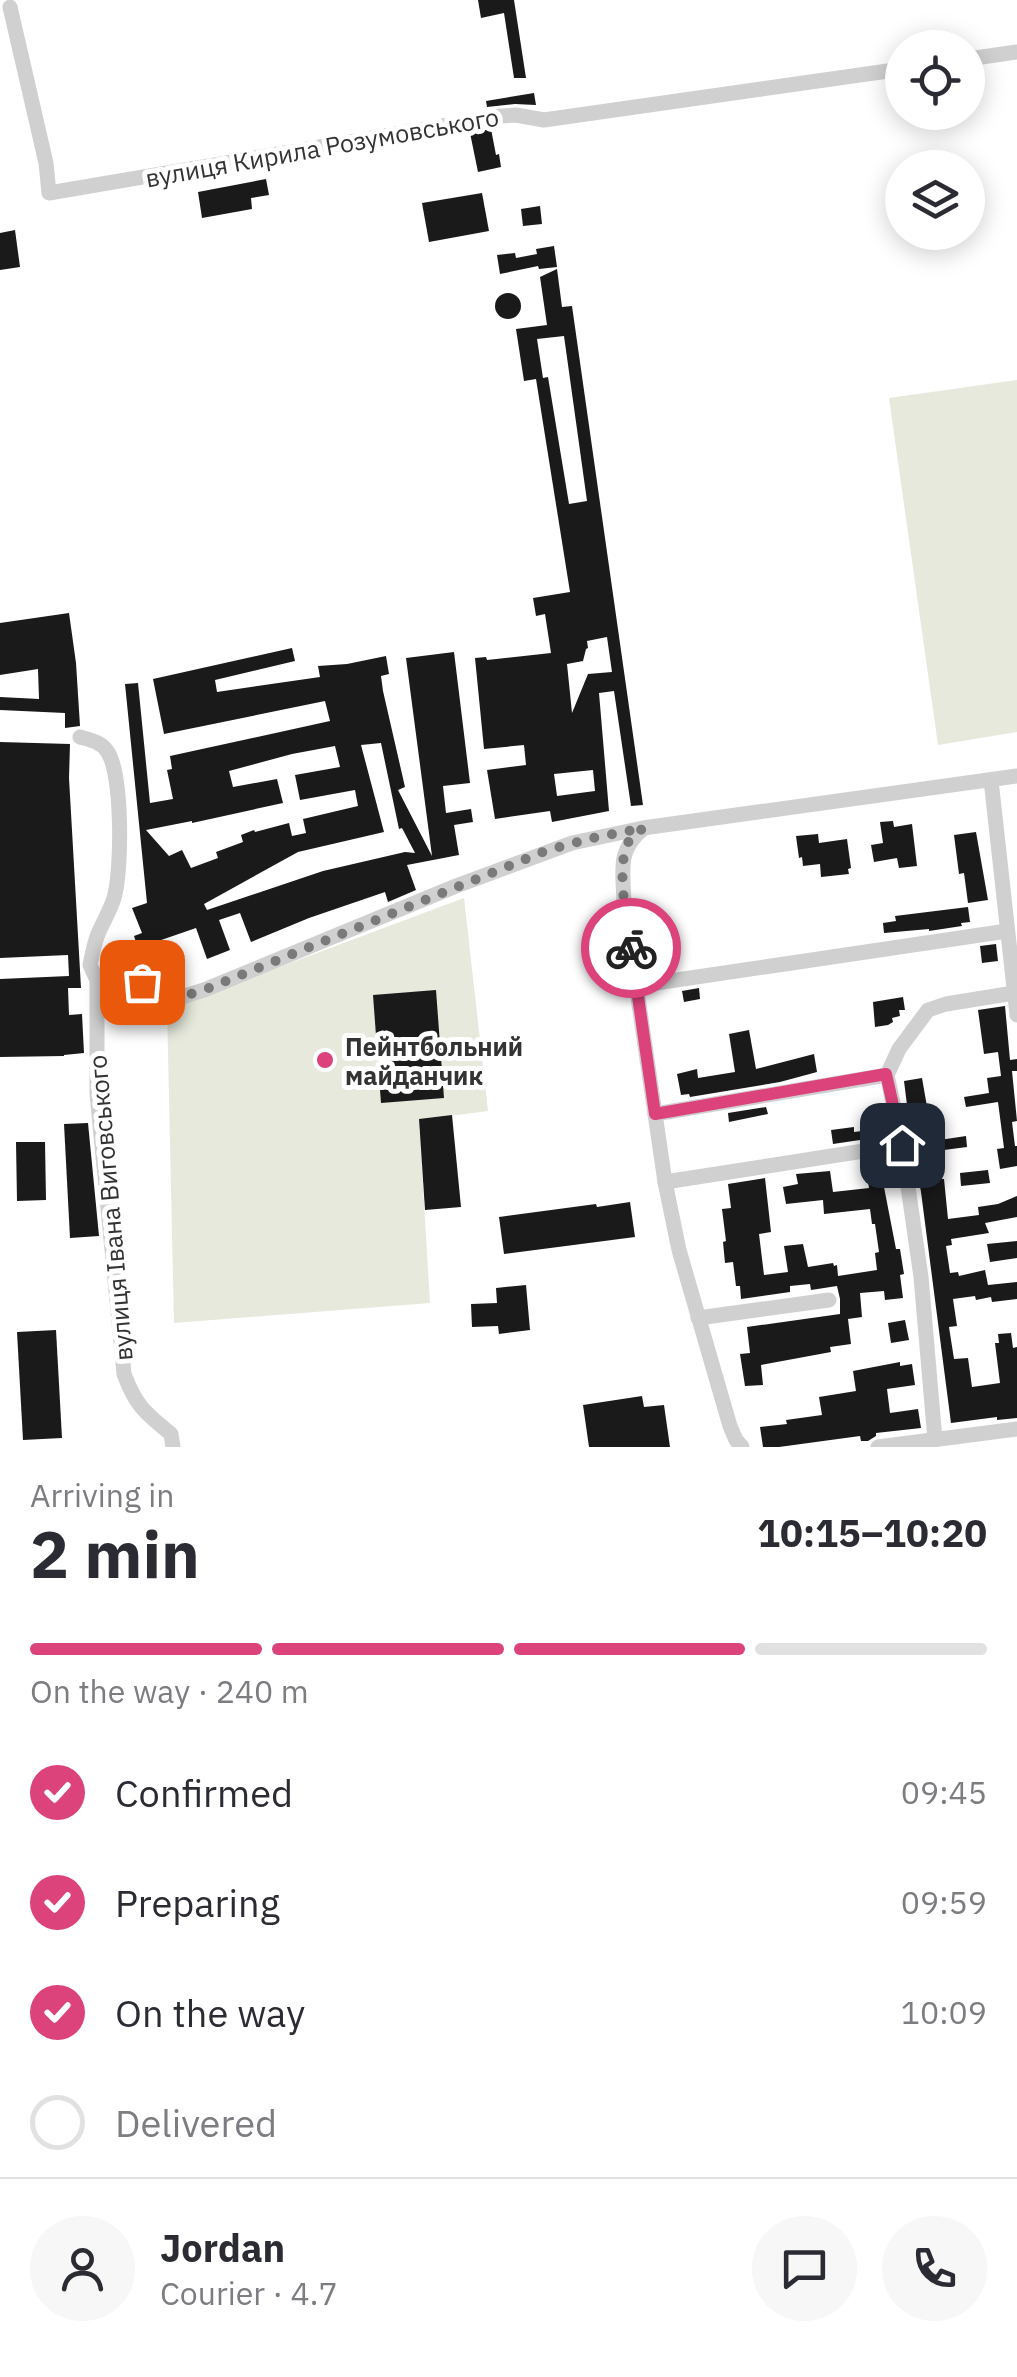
<!DOCTYPE html>
<meta charset="utf-8">
<style>
:root{--surface:#fff;--page:#f7f7f7;--text:#2b2b33;--muted:#7c7c81;--line:#e1e1e2;--accent:#dc437b}
body{margin:0;font-family:"IBM Plex Sans",sans-serif;background:var(--page);color:var(--text);height:100vh;display:flex;flex-direction:column;font-size:38px;white-space:nowrap}
*{box-sizing:border-box;margin:0}
p{font-size:32px;color:var(--muted)}
.icon{flex:none;width:55px;height:55px;fill:none;stroke:currentColor;stroke-width:2;stroke-linecap:round;stroke-linejoin:round}
.map{position:relative;height:1447px;overflow:hidden}
.sheet{display:flex;flex-direction:column;background:var(--surface);flex:1}
.sheet>*{flex:none}
.tools{position:absolute;left:885px;top:30px;display:grid;gap:20px}
.tools a{display:grid;place-items:center;width:100px;height:100px;border-radius:50%;background:var(--surface);box-shadow:0 5px 25px #0003;font-size:50px}
.pin{position:absolute;display:grid;place-items:center;width:85px;height:85px;color:#fff;margin:-42px;border-radius:20px;box-shadow:0 5px 15px #0006}
.courier{position:absolute;display:grid;place-items:center;width:100px;height:100px;margin:-50px;border:8px solid #dc437b;border-radius:50%;background:#fff;color:#222;box-shadow:0 2px 12px #0007}
.headline em{font-style:normal;font-weight:800}
.headline div{display:flex;flex-direction:column-reverse}
.headline{display:flex;align-items:center;justify-content:space-between;height:170px;padding:0 30px}
h1{font-size:65px;font-weight:800;line-height:75px}
.bar{display:grid;grid-template-columns:repeat(4,1fr);gap:15px 10px;align-content:center;height:120px;padding:0 30px}
.bar i{height:12px;border-radius:8px;background:var(--line)}
.bar .active{background:var(--accent)}
.bar p{grid-column:span 4}
.line{display:flex;align-items:center;gap:25px;padding:0 30px;border-top:2px solid var(--line)}
.line div{flex:1}
.round{display:grid;place-items:center;flex:none;width:105px;height:105px;border-radius:52px;background:var(--page)}
ol{padding:0 30px;list-style:none}
li{display:flex;align-items:center;gap:30px;height:110px}
li p{margin-inline-start:auto}
li .icon{padding:10px;border-radius:50%;background:var(--accent);color:#fff;stroke-width:4}
li:last-child{color:var(--muted)}
li i{width:55px;height:55px;border:5px solid var(--line);border-radius:50%}
.map>svg:first-child{display:block}
.green{fill:#e6e9dc}
.building{fill:#1a1a1a;fill-rule:evenodd}
.lines{fill:none;stroke-linecap:round;stroke-linejoin:round}
.minor{stroke:#d0d0d0;stroke-width:15}
.done{stroke:#7a7a7a;stroke-width:10;stroke-dasharray:0 18}
.route{stroke:#dc437b;stroke-width:12}
.poi-dot{fill:#dc437b;stroke:#fff;stroke-width:4}
.labels{text-anchor:middle;dominant-baseline:central;stroke-width:10;stroke-linejoin:round;paint-order:stroke}
.street-label{font-size:25px;fill:#333;stroke:#fff}
.poi-label{font-size:25px;font-weight:bold;fill:#333;stroke:#fff;text-anchor:start}
</style>
<div class="map">
<svg width="1017" height="1447" viewBox="0 0 1017 1447">
<rect width="100%" height="100%" fill="#fff"/>
<g class="green">
<path d="M 1017,380 L 1017,732 L 938,745 L 889,398 Z"/>
<path d="M 464,898 L 488,1111 L 419,1120 L 430,1303 L 174,1323 L 167,1009 Z"/>
</g>
<g class="building">
<path d="M 478,0 L 514,0 L 526,78 L 514,78 L 504,13 L 481,18 Z"/>
<path d="M 534,93 L 536,105 L 515,104 L 487,107 L 486,101 Z"/>
<path d="M 491,129 L 496,155 L 499,154 L 501,167 L 478,172 L 470,133 Z"/>
<path d="M 266,179 L 269,195 L 251,198 L 252,209 L 202,218 L 198,192 Z"/>
<path d="M 482,193 L 489,231 L 429,242 L 422,203 Z"/>
<path d="M 540,206 L 542,224 L 523,226 L 521,209 Z"/>
<path d="M 15,230 L 20,267 L 0,270 L 0,233 Z"/>
<path d="M 554,246 L 557,267 L 539,269 L 538,266 L 500,274 L 497,255 L 515,253 L 516,258 L 537,254 L 536,249 Z"/>
<path d="M 557,269 L 562,307 L 572,306 L 643,805 L 631,806 L 614,691 L 599,693 L 609,811 L 552,822 L 550,811 L 495,819 L 487,770 L 526,765 L 524,745 L 484,749 L 475,658 L 486,657 L 487,660 L 551,653 L 545,614 L 536,616 L 533,598 L 570,592 L 536,379 L 524,381 L 516,329 L 547,325 L 540,277 ZM 564,336 L 587,501 L 569,504 L 548,377 L 543,378 L 537,339 ZM 607,637 L 612,672 L 588,674 L 572,713 L 567,664 L 583,661 L 586,649 L 588,648 L 587,641 ZM 593,770 L 595,791 L 557,796 L 554,774 Z"/>
<circle cx="508" cy="306" r="13"/>
<path d="M 69,613 L 76,663 L 80,726 L 65,728 L 65,713 L 0,710 L 0,697 L 39,699 L 38,669 L 0,675 L 0,623 Z"/>
<path d="M 292,648 L 295,661 L 215,680 L 217,692 L 320,677 L 318,666 L 347,664 L 386,656 L 389,674 L 381,676 L 383,691 L 405,787 L 398,790 L 432,856 L 406,658 L 454,652 L 470,783 L 443,786 L 446,813 L 471,809 L 473,822 L 454,825 L 459,855 L 407,865 L 416,890 L 388,902 L 385,892 L 309,918 L 251,942 L 240,913 L 219,920 L 230,950 L 207,959 L 196,928 L 138,948 L 134,936 L 142,933 L 132,908 L 147,903 L 125,684 L 138,683 L 150,803 L 173,799 L 167,770 L 172,769 L 170,756 L 330,721 L 325,701 L 164,734 L 153,679 ZM 381,743 L 399,829 L 402,828 L 415,853 L 405,852 L 323,871 L 207,910 L 204,904 L 298,852 L 384,832 L 361,745 ZM 335,746 L 340,767 L 295,775 L 300,800 L 355,790 L 358,806 L 303,819 L 306,833 L 292,836 L 289,823 L 255,832 L 254,830 L 241,835 L 243,842 L 216,852 L 218,858 L 191,868 L 182,850 L 169,856 L 146,830 L 192,821 L 192,823 L 283,803 L 277,779 L 233,787 L 229,771 L 292,754 Z"/>
<path d="M 0,742 L 70,744 L 69,778 L 81,988 L 68,988 L 69,1015 L 82,1014 L 84,1053 L 64,1055 L 64,1056 L 0,1057 L 0,979 L 69,976 L 68,955 L 0,958 Z"/>
<path d="M 893,821 L 894,827 L 912,824 L 917,866 L 899,868 L 897,858 L 874,862 L 871,845 L 883,843 L 880,822 Z"/>
<path d="M 976,832 L 988,900 L 968,903 L 964,873 L 959,874 L 954,835 Z"/>
<path d="M 818,834 L 819,843 L 847,839 L 851,868 L 848,869 L 849,874 L 821,877 L 820,864 L 803,866 L 802,857 L 799,858 L 796,836 Z"/>
<path d="M 968,907 L 970,922 L 961,923 L 962,926 L 929,931 L 929,929 L 884,933 L 883,923 L 896,921 L 895,916 Z"/>
<path d="M 996,944 L 998,961 L 982,963 L 980,946 Z"/>
<path d="M 699,988 L 700,999 L 684,1002 L 682,991 Z"/>
<path d="M 436,990 L 444,1098 L 381,1103 L 373,995 Z"/>
<path d="M 903,997 L 905,1010 L 899,1010 L 900,1016 L 892,1018 L 893,1022 L 888,1025 L 875,1027 L 873,1002 Z"/>
<path d="M 1005,1006 L 1010,1060 L 1017,1059 L 1017,1071 L 1012,1071 L 1017,1121 L 1012,1122 L 1015,1146 L 1017,1146 L 1017,1166 L 1000,1169 L 997,1149 L 1004,1148 L 998,1102 L 966,1107 L 964,1097 L 989,1093 L 987,1078 L 1001,1076 L 998,1052 L 984,1054 L 978,1010 Z"/>
<path d="M 749,1030 L 756,1069 L 814,1054 L 817,1072 L 780,1082 L 690,1097 L 689,1094 L 681,1095 L 677,1074 L 697,1069 L 698,1078 L 735,1072 L 729,1034 Z"/>
<path d="M 922,1078 L 933,1141 L 966,1136 L 967,1147 L 936,1151 L 940,1179 L 944,1179 L 948,1219 L 979,1215 L 978,1207 L 998,1204 L 1017,1196 L 1017,1217 L 985,1223 L 989,1233 L 951,1239 L 952,1245 L 946,1246 L 950,1273 L 958,1272 L 959,1276 L 985,1270 L 988,1285 L 1017,1282 L 1017,1299 L 992,1302 L 991,1297 L 976,1300 L 975,1296 L 953,1299 L 957,1326 L 949,1327 L 954,1359 L 968,1358 L 972,1387 L 1000,1383 L 995,1343 L 999,1343 L 998,1334 L 1011,1333 L 1013,1348 L 1017,1347 L 1017,1418 L 997,1420 L 997,1417 L 951,1423 L 921,1192 L 905,1105 L 907,1105 L 904,1081 Z"/>
<path d="M 766,1107 L 768,1114 L 729,1122 L 728,1113 Z"/>
<path d="M 452,1115 L 461,1207 L 425,1210 L 419,1119 Z"/>
<path d="M 88,1123 L 99,1236 L 70,1238 L 64,1124 Z"/>
<path d="M 854,1127 L 854,1132 L 886,1128 L 887,1136 L 833,1144 L 831,1130 Z"/>
<path d="M 16,1142 L 45,1142 L 46,1200 L 17,1201 Z"/>
<path d="M 885,1166 L 888,1187 L 884,1187 L 896,1249 L 900,1249 L 904,1274 L 900,1275 L 903,1298 L 885,1300 L 884,1291 L 860,1293 L 862,1317 L 848,1319 L 851,1344 L 830,1347 L 831,1352 L 761,1365 L 763,1385 L 745,1386 L 740,1354 L 750,1353 L 747,1327 L 840,1314 L 840,1299 L 837,1286 L 811,1290 L 810,1284 L 790,1286 L 790,1292 L 741,1299 L 740,1286 L 736,1286 L 733,1262 L 725,1263 L 723,1242 L 726,1241 L 722,1209 L 731,1208 L 728,1184 L 765,1178 L 771,1232 L 759,1234 L 764,1275 L 788,1272 L 784,1246 L 803,1244 L 808,1267 L 833,1263 L 834,1266 L 837,1265 L 838,1276 L 877,1270 L 875,1253 L 879,1252 L 875,1224 L 872,1224 L 870,1209 L 824,1214 L 823,1200 L 786,1204 L 783,1187 L 798,1184 L 796,1174 L 830,1171 L 833,1192 L 869,1188 L 866,1168 Z"/>
<path d="M 988,1170 L 990,1183 L 961,1186 L 960,1173 Z"/>
<path d="M 630,1202 L 635,1237 L 504,1254 L 499,1217 L 596,1204 L 597,1207 Z"/>
<path d="M 1017,1241 L 1017,1258 L 990,1262 L 987,1244 Z"/>
<path d="M 526,1285 L 530,1330 L 499,1334 L 498,1326 L 472,1327 L 471,1304 L 497,1303 L 496,1288 Z"/>
<path d="M 905,1320 L 909,1340 L 891,1343 L 888,1323 Z"/>
<path d="M 56,1330 L 62,1438 L 23,1440 L 17,1332 Z"/>
<path d="M 900,1362 L 900,1366 L 912,1364 L 915,1385 L 887,1389 L 890,1413 L 918,1409 L 921,1428 L 876,1433 L 876,1436 L 868,1441 L 861,1441 L 860,1436 L 779,1447 L 763,1447 L 760,1427 L 787,1424 L 786,1420 L 822,1415 L 819,1397 L 856,1391 L 853,1371 Z"/>
<path d="M 642,1396 L 644,1407 L 664,1405 L 670,1447 L 589,1447 L 583,1405 Z"/>
</g>
<g class="lines">
<g class="minor">
<path d="M 10,7 L 46,163 L 49,193 L 501,116 L 516,115 L 544,120 L 902,69"/>
<path d="M 968,59 L 1017,52"/>
<path d="M 80,737 C 90,740 101,742 107,751 C 123,773 122,872 114,898 C 110,911 103,922 98,934 C 94,944 92,955 90,965 L 97,980 L 97,1094 L 124,1374 C 136,1406 145,1413 171,1434 L 173,1447"/>
<path d="M 991,780 L 1017,1015"/>
<path d="M 643,829 C 617,850 623,871 624,902 L 665,1182 L 679,1250 L 730,1426 L 736,1440 L 742,1447"/>
<path d="M 97,980 L 125,978 L 142,982 L 163,996 L 178,998 L 204,990 L 456,886 L 572,843 L 643,828 L 1017,776"/>
<path d="M 636,986 L 1007,931"/>
<path d="M 655,1114 L 887,1075"/>
<path d="M 665,1182 L 902,1145"/>
<path d="M 698,1318 L 829,1300"/>
<path d="M 935,1440 L 921,1277 L 902,1145 L 887,1075 L 899,1049 L 928,1010 L 946,1004 L 1014,993"/>
<path d="M 878,1447 L 1017,1429"/>
</g>
</g>
<g class="lines">
<path class="done" d="M 142,982 C 170,1001 172,1000 204,990 L 548,850 L 593,838 L 644,828 C 639,831 634,834 631,838 C 614,860 627,921 631,948"/>
<path class="route" d="M 631,948 L 655,1114 L 886,1074 L 902,1145"/>
</g>
<circle class="poi-dot" cx="325" cy="1060" r="10"/>
<g class="labels">
<g class="street-label">
<text transform="translate(322 147) rotate(-10)">вулиця Кирила Розумовського</text>
<text transform="translate(110 1208) rotate(-95)">вулиця Івана Виговського</text>
</g>
<g class="poi-label">
<text x="345" y="1046">Пейнтбольний<tspan x="345" dy="29">майданчик</tspan></text>
</g>
</g>
</svg>
<div class="tools">
<a><svg class="icon" aria-label="locate" viewBox="0 0 24 24"><circle cx="12" cy="12" r="6"/><path d="M12 2v4M12 18v4M2 12h4M18 12h4"/></svg></a>
<a><svg class="icon" aria-label="layers" viewBox="0 0 24 24"><path d="M12 4l9 5-9 5-9-5zM3 14l9 5 9-5"/></svg></a>
</div>
<div class="pin" style="left:142px;top:982px;background:#ea580c"><svg class="icon" aria-label="bag" viewBox="0 0 24 24"><path d="M5 8h14l-1 12H6zM9 8a3 3 0 0 1 6 0"/></svg></div>
<div class="pin" style="left:902px;top:1145px;background:#1f2937"><svg class="icon" aria-label="home" viewBox="0 0 24 24"><path d="M3 11l9-7 9 7M6 9v11h12V9"/></svg></div>
<div class="courier" style="left:631px;top:948px"><svg class="icon" aria-label="bike" viewBox="0 0 24 24"><circle cx="6" cy="16" r="4"/><circle cx="18" cy="16" r="4"/><path d="M6 16l4-8h5l3 8M10 8l3 8H6M13 5h3"/></svg></div>
</div>
<section class="sheet">
<div class="headline"><div><h1>2 min</h1><p>Arriving in</p></div><em>10:15–10:20</em></div>
<div class="bar"><i class="active"></i><i class="active"></i><i class="active"></i><i></i><p>On the way · 240 m</p></div>
<ol>
<li><svg class="icon" aria-label="check" viewBox="0 0 24 24"><path d="M5 12l5 5 9-10"/></svg>Confirmed<p>09:45</p></li>
<li><svg class="icon" aria-label="check" viewBox="0 0 24 24"><path d="M5 12l5 5 9-10"/></svg>Preparing<p>09:59</p></li>
<li><svg class="icon" aria-label="check" viewBox="0 0 24 24"><path d="M5 12l5 5 9-10"/></svg>On the way<p>10:09</p></li>
<li><i></i>Delivered</li>
</ol>
<div class="line" style="height:180px"><a class="round"><svg class="icon" aria-label="person" viewBox="0 0 24 24"><circle cx="12" cy="8" r="4"/><path d="M4 21q1-7 8-7t8 7"/></svg></a><div><b>Jordan</b><p>Courier · 4.7</p></div><a class="round"><svg class="icon" aria-label="chat" viewBox="0 0 24 24"><path d="M4 5h16v11H9l-5 4z"/></svg></a><a class="round"><svg class="icon" aria-label="phone" viewBox="0 0 24 24"><path d="M5 4h4l2 5-3 2q2 4 5 5l2-3 5 2v4C11 20 4 13 5 4z"/></svg></a></div>
</section>
